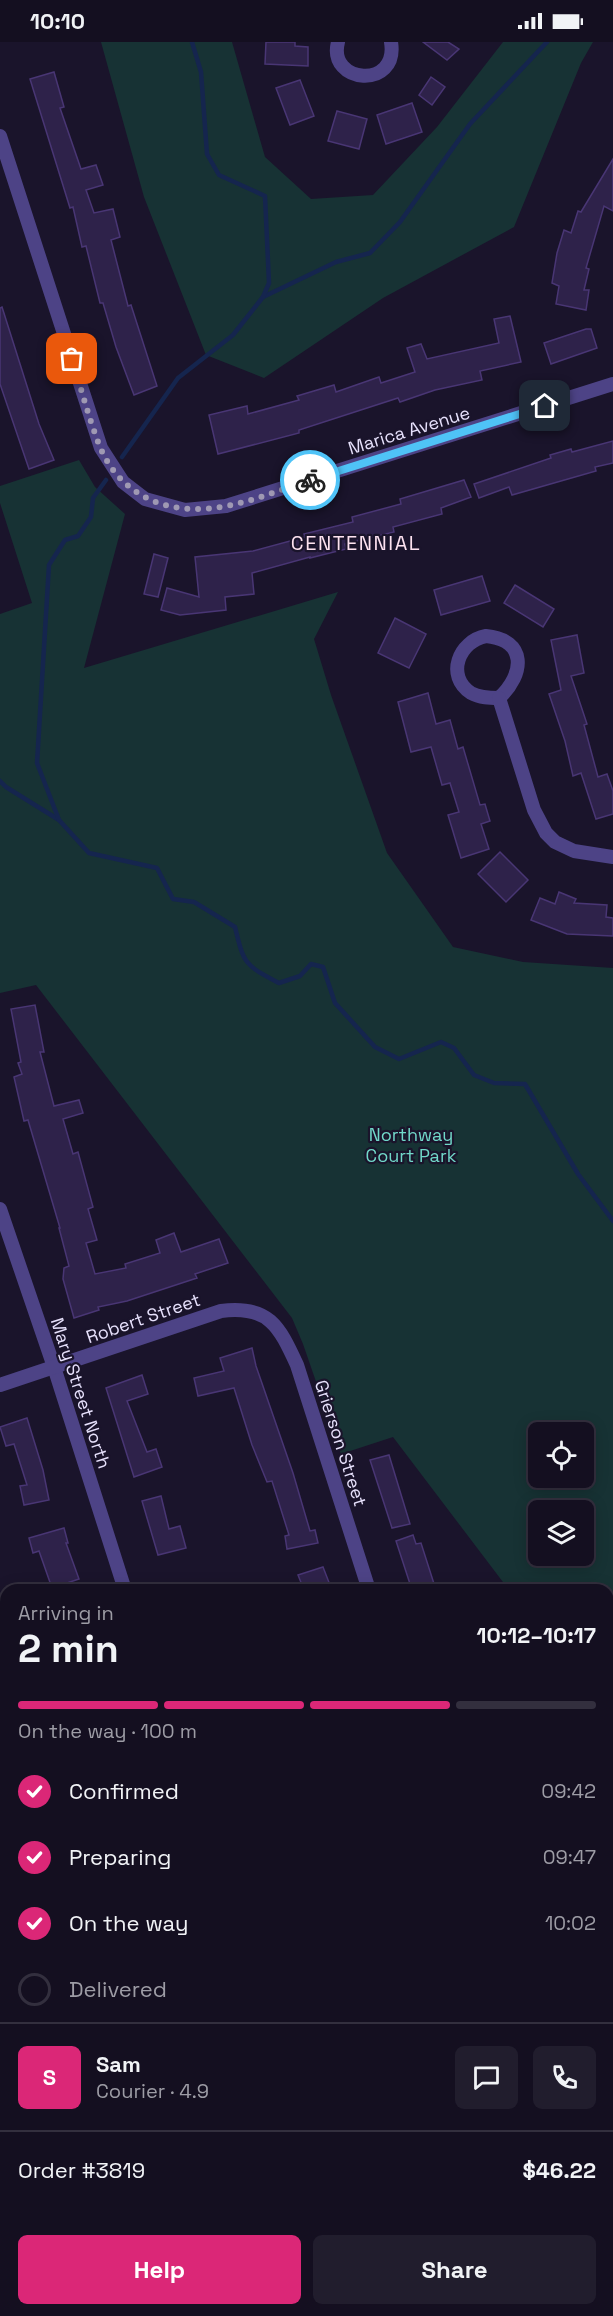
<!DOCTYPE html>
<meta charset="utf-8">
<style>
:root{--surface:#140f20;--page:#211d2d;--text:#f1f3f6;--muted:#9d9ca5;--line:#332f3e;--accent:#db2777}
body{margin:0;font-family:"Space Grotesk",sans-serif;background:var(--page);color:var(--text);height:100vh;display:flex;flex-direction:column;font-size:22px;white-space:nowrap}
*{box-sizing:border-box;margin:0}
p{font-size:20px;color:var(--muted)}
.icon{flex:none;width:33px;height:33px;fill:none;stroke:currentColor;stroke-width:2;stroke-linecap:round;stroke-linejoin:round}
.map{position:relative;flex:1;overflow:hidden}
.drawer{position:absolute;left:0px;top:1542px;width:614px;height:732px;display:flex;flex-direction:column;background:var(--surface);border-radius:18px 18px 0 0;box-shadow:0 3px 15px #0003,0 0 0 2px var(--line)}
.drawer>*{flex:none}
.tools{position:absolute;left:528px;top:1380px;display:grid;gap:12px}
.tools a{display:grid;place-items:center;width:66px;height:66px;border-radius:9px;background:var(--surface);box-shadow:0 3px 15px #0003,0 0 0 2px var(--line);font-size:30px}
.pin{position:absolute;display:grid;place-items:center;width:51px;height:51px;color:#fff;margin:-26px;border-radius:12px;box-shadow:0 3px 9px #0006}
.courier{position:absolute;display:grid;place-items:center;width:60px;height:60px;margin:-30px;border:4px solid #4fc3f7;border-radius:50%;background:#fff;color:#222;box-shadow:0 2px 8px #0007}
.headline em{font-style:normal;font-weight:700}
.headline div{display:flex;flex-direction:column-reverse}
.headline{display:flex;align-items:center;justify-content:space-between;height:102px;padding:0 18px}
h1{font-size:39px;font-weight:700;line-height:45px}
.bar{display:grid;grid-template-columns:repeat(4,1fr);gap:9px 6px;align-content:center;height:72px;padding:0 18px}
.bar i{height:8px;border-radius:4px;background:var(--line)}
.bar .selected{background:var(--accent)}
.bar p{grid-column:span 4}
.line{display:flex;align-items:center;gap:15px;padding:0 18px;border-top:2px solid var(--line)}
.line div{flex:1}
.round{display:grid;place-items:center;flex:none;width:63px;height:63px;border-radius:9px;background:var(--page)}
ol{padding:0 18px;list-style:none}
li{display:flex;align-items:center;gap:18px;height:66px}
li p{margin-inline-start:auto}
li .icon{padding:6px;border-radius:50%;background:var(--accent);color:#fff;stroke-width:4}
li:last-child{color:var(--muted)}
li i{width:33px;height:33px;border:3px solid var(--line);border-radius:50%}
.button{display:flex;gap:12px;margin-top:auto;padding:12px 18px}
.button a{flex:1;height:69px;border-radius:9px;background:var(--accent);color:#fff;font-size:24px;font-weight:700;line-height:69px;text-align:center}
.button a+a{background:var(--page);color:var(--text)}
.status{display:flex;justify-content:space-between;align-items:center;height:42px;padding:0 30px;background:var(--surface);direction:ltr}
.status svg{height:16px;fill:currentColor}
.map>svg:first-child{display:block}
.green{fill:#173234;fill-rule:evenodd}
.lines{fill:none;stroke-linecap:round;stroke-linejoin:round}
.stream{stroke:#15254e;stroke-width:4.5}
.building{fill:#2e224a;stroke:#493674;stroke-width:1.5}
.street{stroke:#4d4386;stroke-width:14}
.done{stroke:#9f99b3;stroke-width:6;stroke-dasharray:0 10.8}
.route{stroke:#4fc3f7;stroke-width:8}
.labels{text-anchor:middle;dominant-baseline:central;stroke-width:4.5;stroke-linejoin:round;paint-order:stroke}
.street-label{font-size:18px;fill:#e7e1fc;stroke:#1a142b}
.park-label{font-size:18px;fill:#71d8c9;stroke:#1a142b}
.neighbourhood-label{font-size:20px;letter-spacing:1.5px;fill:#fde2f0;stroke:#1a142b}
</style>
<div class="status"><b>10:10</b><svg viewBox="0 0 49 12"><path d="M0 12V9h3v3zM5 12V6h3v6zM10 12V3h3v9zM15 12V0h3v12zM26 1h20v11H26zM47 4h2v5h-2z"/></svg></div>
<div class="map">
<svg width="613" height="2274" viewBox="0 0 613 2274">
<rect width="100%" height="100%" fill="#1a142b"/>
<g class="green">
<path d="M 101,0 L 232,0 L 265,115 L 311,157 L 373,153 L 437,85 L 503,0 L 593,0 L 581,21 L 514,185 L 383,256 L 264,336 L 206,313 L 144,155 Z"/>
<path d="M 79,418 L 95,445 L 125,472 L 84,626 L 338,550 L 314,597 L 331,653 L 387,811 L 453,905 L 523,920 L 613,926 L 613,1687 L 608,1680 L 608,1548 L 509,1548 L 393,1395 L 341,1412 L 303,1302 L 292,1276 L 36,943 L 0,951 L 0,572 L 32,561 L 0,461 L 0,444 ZM 538,1390 L 584,1390 L 584,1436 L 538,1436 ZM 538,1468 L 584,1468 L 584,1514 L 538,1514 Z"/>
</g>
<g class="lines">
<g class="stream">
<path d="M 263,255 L 336,220 L 370,211 L 400,180 L 470,82 L 547,0"/>
<path d="M 122,415 L 178,336 L 233,293 L 263,255 L 269,241 L 265,154 L 219,133 L 207,112 L 201,30 L 192,0"/>
<path d="M 0,739 L 6,745 L 59,778 L 89,811 L 157,826 L 173,857 L 194,860 L 235,885 C 244,923 245,923 279,941 L 300,934 L 311,922 L 323,925 L 335,961 L 375,1005 L 399,1017 L 441,1000 L 454,1006 L 474,1033 L 494,1041 L 525,1042 L 578,1132 L 613,1179"/>
<path d="M 59,778 L 37,721 L 49,523 L 65,498 L 78,494 L 91,475 L 93,456 L 106,438"/>
</g>
</g>
<g class="building">
<path d="M 266,0 L 295,0 L 295,4 L 308,5 L 308,24 L 265,22 Z"/>
<path d="M 423,0 L 448,0 L 459,7 L 447,18 Z"/>
<path d="M 54,30 L 64,65 L 60,66 L 81,127 L 96,123 L 103,143 L 86,148 L 94,171 L 113,167 L 120,195 L 111,198 L 128,264 L 131,263 L 157,344 L 134,353 L 116,305 L 103,261 L 100,261 L 86,204 L 82,205 L 73,165 L 70,166 L 30,37 Z"/>
<path d="M 431,35 L 445,45 L 432,63 L 419,53 Z"/>
<path d="M 300,38 L 314,74 L 290,83 L 276,46 Z"/>
<path d="M 412,61 L 422,90 L 386,102 L 377,73 Z"/>
<path d="M 337,69 L 367,77 L 359,107 L 328,99 Z"/>
<path d="M 613,117 L 613,169 L 604,164 L 586,226 L 589,227 L 584,248 L 589,248 L 586,268 L 556,262 L 559,244 L 552,241 L 557,211 L 564,188 L 571,191 L 578,169 L 581,170 Z"/>
<path d="M 2,265 L 39,382 L 54,418 L 29,427 L 0,342 L 0,266 Z"/>
<path d="M 510,274 L 521,320 L 480,329 L 482,338 L 435,348 L 400,360 L 398,356 L 299,388 L 299,391 L 218,412 L 209,373 L 247,364 L 248,372 L 299,358 L 297,354 L 334,343 L 336,350 L 379,335 L 381,341 L 415,330 L 407,306 L 421,302 L 427,317 L 499,301 L 494,277 Z"/>
<path d="M 586,287 L 591,287 L 597,306 L 551,322 L 544,301 Z"/>
<path d="M 613,399 L 613,421 L 595,425 L 596,429 L 512,453 L 509,445 L 479,456 L 474,442 L 551,416 L 550,413 L 571,407 L 572,410 Z"/>
<path d="M 464,438 L 471,455 L 441,466 L 442,472 L 393,485 L 394,490 L 345,502 L 346,507 L 310,516 L 310,515 L 252,531 L 254,552 L 225,555 L 226,568 L 180,573 L 161,568 L 167,546 L 199,555 L 195,515 L 253,509 L 305,495 L 304,492 L 353,480 L 352,475 L 401,462 L 400,457 Z"/>
<path d="M 154,512 L 168,516 L 158,555 L 144,552 Z"/>
<path d="M 482,534 L 490,559 L 441,573 L 434,548 Z"/>
<path d="M 515,543 L 554,567 L 543,585 L 504,561 Z"/>
<path d="M 395,576 L 426,592 L 409,626 L 378,611 Z"/>
<path d="M 577,593 L 584,631 L 571,634 L 587,682 L 584,683 L 598,735 L 607,732 L 613,749 L 613,772 L 596,777 L 581,731 L 573,734 L 565,699 L 549,652 L 561,648 L 551,598 Z"/>
<path d="M 428,651 L 436,682 L 450,678 L 458,707 L 463,705 L 480,763 L 485,762 L 490,779 L 481,782 L 489,807 L 461,816 L 448,773 L 459,770 L 450,741 L 442,743 L 431,705 L 411,710 L 398,660 Z"/>
<path d="M 500,810 L 528,838 L 506,860 L 478,832 Z"/>
<path d="M 559,850 L 576,857 L 574,861 L 607,863 L 606,875 L 613,876 L 613,894 L 567,892 L 531,878 L 540,856 L 555,862 Z"/>
<path d="M 35,963 L 44,1010 L 40,1010 L 54,1064 L 79,1058 L 83,1071 L 63,1077 L 73,1112 L 78,1110 L 93,1165 L 88,1167 L 97,1198 L 86,1201 L 95,1232 L 126,1226 L 125,1222 L 160,1211 L 156,1198 L 174,1191 L 181,1210 L 219,1197 L 228,1221 L 195,1232 L 197,1236 L 127,1259 L 98,1265 L 99,1268 L 74,1276 L 63,1237 L 64,1226 L 69,1224 L 59,1186 L 60,1186 L 28,1078 L 24,1079 L 14,1035 L 22,1032 L 18,1021 L 21,1020 L 11,967 Z"/>
<path d="M 252,1306 L 256,1324 L 293,1431 L 310,1489 L 315,1488 L 318,1501 L 287,1507 L 285,1494 L 289,1493 L 272,1439 L 267,1440 L 252,1403 L 234,1346 L 198,1354 L 194,1336 L 224,1329 L 220,1316 Z"/>
<path d="M 142,1333 L 148,1352 L 127,1359 L 147,1410 L 156,1407 L 162,1425 L 134,1435 L 106,1346 Z"/>
<path d="M 27,1376 L 43,1428 L 49,1458 L 24,1463 L 20,1444 L 27,1443 L 14,1402 L 6,1404 L 0,1385 Z"/>
<path d="M 389,1413 L 410,1482 L 392,1486 L 370,1418 Z"/>
<path d="M 161,1454 L 169,1487 L 180,1484 L 186,1506 L 158,1513 L 142,1459 Z"/>
<path d="M 64,1486 L 68,1501 L 66,1501 L 79,1537 L 52,1546 L 39,1509 L 33,1511 L 29,1496 Z"/>
<path d="M 413,1493 L 416,1502 L 421,1501 L 436,1548 L 412,1548 L 396,1499 Z"/>
<path d="M 323,1525 L 330,1543 L 317,1548 L 304,1548 L 298,1533 Z"/>
</g>
<g class="lines">
<g class="street">
<path d="M 338,0 C 327,42 399,48 391,0"/>
<path d="M 0,94 L 101,406 L 123,440 L 145,457 L 185,468 L 226,464 L 613,342"/>
<path d="M 486,594 C 527,598 525,632 499,656 C 490,656 480,656 471,651 C 445,634 459,599 486,594 Z"/>
<path d="M 499,656 L 534,768 L 546,791 L 555,800 L 574,809 L 613,815"/>
<path d="M 0,1167 L 54,1325 L 125,1548"/>
<path d="M 0,1343 L 221,1269 C 269,1263 279,1284 297,1323 L 369,1548"/>
<path d="M 0,1966 L 6,1984"/>
<path d="M 608,2038 L 613,2036"/>
<path d="M 0,2225 L 6,2224"/>
<path d="M 608,2236 L 613,2253"/>
<path d="M 99,2268 L 101,2274"/>
<path d="M 357,2268 L 359,2274"/>
</g>
</g>
<g class="lines">
<path class="done" d="M 72,317 C 81,346 89,377 100,405 C 122,457 173,475 226,464 C 254,459 282,447 310,438"/>
<path class="route" d="M 310,438 L 545,364"/>
</g>
<g class="labels">
<g class="street-label">
<text transform="translate(409 388) rotate(-17)">Marica Avenue</text>
<text transform="translate(143 1276) rotate(-19)">Robert Street</text>
<text transform="translate(81 1351) rotate(72)">Mary Street North</text>
<text transform="translate(341 1401) rotate(72)">Grierson Street</text>
</g>
<g class="park-label">
<text x="411" y="1092">Northway<tspan x="411" dy="21">Court Park</tspan></text>
</g>
<g class="neighbourhood-label">
<text x="356" y="501">CENTENNIAL</text>
</g>
</g>
</svg>
<div class="tools">
<a><svg class="icon" aria-label="locate" viewBox="0 0 24 24"><circle cx="12" cy="12" r="6"/><path d="M12 2v4M12 18v4M2 12h4M18 12h4"/></svg></a>
<a><svg class="icon" aria-label="layers" viewBox="0 0 24 24"><path d="M12 4l9 5-9 5-9-5zM3 14l9 5 9-5"/></svg></a>
</div>
<div class="pin" style="left:72px;top:317px;background:#ea580c"><svg class="icon" aria-label="bag" viewBox="0 0 24 24"><path d="M5 8h14l-1 12H6zM9 8a3 3 0 0 1 6 0"/></svg></div>
<div class="pin" style="left:545px;top:364px;background:#1f2937"><svg class="icon" aria-label="home" viewBox="0 0 24 24"><path d="M3 11l9-7 9 7M6 9v11h12V9"/></svg></div>
<div class="courier" style="left:310px;top:438px"><svg class="icon" aria-label="bike" viewBox="0 0 24 24"><circle cx="6" cy="16" r="4"/><circle cx="18" cy="16" r="4"/><path d="M6 16l4-8h5l3 8M10 8l3 8H6M13 5h3"/></svg></div>
<section class="drawer">
<div class="headline"><div><h1>2 min</h1><p>Arriving in</p></div><em>10:12–10:17</em></div>
<div class="bar"><i class="selected"></i><i class="selected"></i><i class="selected"></i><i></i><p>On the way · 100 m</p></div>
<ol>
<li><svg class="icon" aria-label="check" viewBox="0 0 24 24"><path d="M5 12l5 5 9-10"/></svg>Confirmed<p>09:42</p></li>
<li><svg class="icon" aria-label="check" viewBox="0 0 24 24"><path d="M5 12l5 5 9-10"/></svg>Preparing<p>09:47</p></li>
<li><svg class="icon" aria-label="check" viewBox="0 0 24 24"><path d="M5 12l5 5 9-10"/></svg>On the way<p>10:02</p></li>
<li><i></i>Delivered</li>
</ol>
<div class="line" style="height:108px"><b class="round" style="background:var(--accent);color:#fff">S</b><div><b>Sam</b><p>Courier · 4.9</p></div><a class="round"><svg class="icon" aria-label="chat" viewBox="0 0 24 24"><path d="M4 5h16v11H9l-5 4z"/></svg></a><a class="round"><svg class="icon" aria-label="phone" viewBox="0 0 24 24"><path d="M5 4h4l2 5-3 2q2 4 5 5l2-3 5 2v4C11 20 4 13 5 4z"/></svg></a></div>
<div class="line" style="height:78px"><div>Order #3819</div><b>$46.22</b></div>
<div class="button"><a>Help</a><a>Share</a></div>
</section>
</div>
